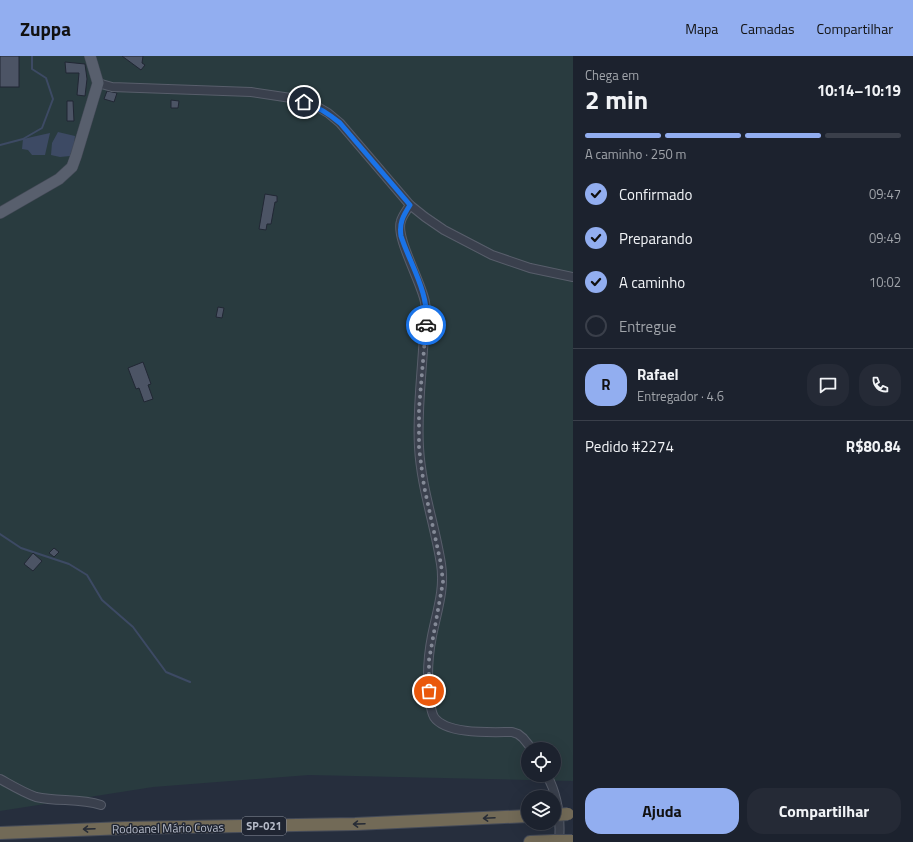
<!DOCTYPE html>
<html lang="pt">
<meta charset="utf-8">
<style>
:root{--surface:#1c222e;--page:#252a36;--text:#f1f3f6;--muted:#a0a4aa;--line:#3a3f4a;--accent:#92aef0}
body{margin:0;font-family:"Titillium Web",sans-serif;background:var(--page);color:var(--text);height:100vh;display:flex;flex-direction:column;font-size:15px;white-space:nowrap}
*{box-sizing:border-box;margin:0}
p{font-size:13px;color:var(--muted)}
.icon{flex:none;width:22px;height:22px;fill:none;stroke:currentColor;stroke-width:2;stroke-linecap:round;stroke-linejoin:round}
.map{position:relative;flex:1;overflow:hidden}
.side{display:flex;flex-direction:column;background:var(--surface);width:340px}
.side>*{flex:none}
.tools{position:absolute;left:521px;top:686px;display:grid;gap:8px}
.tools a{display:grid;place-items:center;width:40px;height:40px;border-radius:50%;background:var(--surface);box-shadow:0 4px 16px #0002,0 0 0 1px var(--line);font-size:20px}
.pin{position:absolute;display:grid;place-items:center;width:34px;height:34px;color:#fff;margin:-17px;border:2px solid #fff;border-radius:50%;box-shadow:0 1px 4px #0007}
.courier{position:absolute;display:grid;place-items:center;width:40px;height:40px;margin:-20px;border:3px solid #1a73e8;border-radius:50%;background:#fff;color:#222;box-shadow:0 1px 5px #0007}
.headline em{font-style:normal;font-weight:700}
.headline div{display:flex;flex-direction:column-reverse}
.headline{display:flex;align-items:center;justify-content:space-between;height:68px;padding:0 12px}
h1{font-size:26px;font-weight:700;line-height:30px}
.bar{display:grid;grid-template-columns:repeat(4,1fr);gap:6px 4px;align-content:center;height:48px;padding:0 12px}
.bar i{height:5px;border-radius:3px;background:var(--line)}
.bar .current{background:var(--accent)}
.bar p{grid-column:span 4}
.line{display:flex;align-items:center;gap:10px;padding:0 12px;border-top:1px solid var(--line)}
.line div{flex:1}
.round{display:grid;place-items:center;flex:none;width:42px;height:42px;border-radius:16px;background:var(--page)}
ol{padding:0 12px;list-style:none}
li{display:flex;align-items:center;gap:12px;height:44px}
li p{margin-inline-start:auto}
li .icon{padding:4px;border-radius:50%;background:var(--accent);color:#111;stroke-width:4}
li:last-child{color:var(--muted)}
li i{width:22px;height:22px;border:2px solid var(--line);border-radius:50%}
.cta{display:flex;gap:8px;margin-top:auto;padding:8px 12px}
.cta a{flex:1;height:46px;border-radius:16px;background:var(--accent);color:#111;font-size:16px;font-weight:700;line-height:46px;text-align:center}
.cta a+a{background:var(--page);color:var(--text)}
header{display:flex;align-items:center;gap:24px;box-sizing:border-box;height:56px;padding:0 20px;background:var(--accent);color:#111}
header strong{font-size:19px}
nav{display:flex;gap:22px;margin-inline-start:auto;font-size:14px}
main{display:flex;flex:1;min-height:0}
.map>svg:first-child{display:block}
.green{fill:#293b3f;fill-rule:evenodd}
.water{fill:#3d4a64}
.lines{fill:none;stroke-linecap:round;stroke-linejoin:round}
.stream{stroke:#3d4a64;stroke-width:2}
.building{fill:#4c5465;stroke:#212734}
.minor-casing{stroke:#585e6b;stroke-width:10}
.major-casing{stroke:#434956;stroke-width:12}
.highway-casing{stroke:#454b58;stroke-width:14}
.minor{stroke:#3a404d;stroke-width:8}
.major{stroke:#585f6d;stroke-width:11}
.highway{stroke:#726a57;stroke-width:12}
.highway-bridge-casing{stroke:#454b58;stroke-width:14;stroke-linecap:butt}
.highway-bridge{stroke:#726a57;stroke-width:12}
.oneway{stroke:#272c36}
.done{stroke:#848a97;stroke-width:4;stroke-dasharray:0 7.2}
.route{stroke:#1a73e8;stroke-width:5}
.labels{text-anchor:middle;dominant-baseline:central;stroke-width:3;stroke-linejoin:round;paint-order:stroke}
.shield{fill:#1f2532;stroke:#898e9b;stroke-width:1}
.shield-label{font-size:11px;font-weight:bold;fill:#b6bbc8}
.street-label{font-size:12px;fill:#b6bbc8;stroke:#1f2532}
</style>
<header>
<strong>Zuppa</strong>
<nav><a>Mapa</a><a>Camadas</a><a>Compartilhar</a></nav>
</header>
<main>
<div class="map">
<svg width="573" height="786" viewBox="0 0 573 786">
<rect width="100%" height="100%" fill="#262e3d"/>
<path class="green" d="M 0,0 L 573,0 L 573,725 L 309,719 L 153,731 L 0,755 ZM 528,693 L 554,693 L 554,719 L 528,719 Z"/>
<g class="water">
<path d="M 58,76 L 75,80 L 74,90 L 70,100 L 60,101 L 51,99 L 52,87 Z"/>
<path d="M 50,77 L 45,99 L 32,99 L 28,94 L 22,93 L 23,83 Z"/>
</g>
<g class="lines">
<g class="stream">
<path d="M 0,89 L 23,83 L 42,72 L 53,43 L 46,22 L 32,13 L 32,0"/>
<path d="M 0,478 L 21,492 L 69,508 L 87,519 L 102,544 L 133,571 L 166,616 L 190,626"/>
</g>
</g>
<g class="building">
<rect x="0" y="0" width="19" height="31"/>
<path d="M 122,0 L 143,0 L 142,7 L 145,9 L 141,14 Z"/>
<path d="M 65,6 L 85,8 L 87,23 L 85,40 L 77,39 L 79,17 L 66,17 Z"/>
<path d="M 107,35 L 117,37 L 114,46 L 104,43 Z"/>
<path d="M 171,44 L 179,45 L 178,52 L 171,52 Z"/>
<path d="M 67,45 L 73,45 L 74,65 L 67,65 Z"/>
<path d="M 265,138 L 277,140 L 277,146 L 275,146 L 271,168 L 267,168 L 266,174 L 259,173 Z"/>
<path d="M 218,251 L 224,252 L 222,262 L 216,261 Z"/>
<path d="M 143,306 L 151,328 L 148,329 L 153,343 L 144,346 L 139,332 L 136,333 L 128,312 Z"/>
<path d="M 54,492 L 59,496 L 54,501 L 49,497 Z"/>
<path d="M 33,497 L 42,505 L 33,515 L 24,508 Z"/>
</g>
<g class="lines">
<defs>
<g id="minor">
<path d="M 98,27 L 112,31 L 251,36 L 291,42 L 316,50 L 328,57 L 340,67 L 410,149 L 425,161 L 444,174 L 492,199 L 530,212 L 573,221"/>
<path d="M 410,149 C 407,154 402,160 401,165 C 395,181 421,225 425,246 C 428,262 424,278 423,294 C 421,326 417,359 419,391 C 421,431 435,469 441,508 C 445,533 437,555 432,580 C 428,600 427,620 429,640 C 430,646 431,656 434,661 C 446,679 493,676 512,676 L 518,678 L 523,682 L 532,693"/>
<path d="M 547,719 C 558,740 561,762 559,786"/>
<path d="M 0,723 C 11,729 24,737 36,741 C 58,746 79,742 101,749"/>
</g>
<path id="major" d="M 0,157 L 59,123 L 72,111 L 76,100 L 98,27 L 90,0"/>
<g id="highway">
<path d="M 0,777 L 125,772 L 355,768 L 528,760"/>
<path d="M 530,786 L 554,785"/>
</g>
</defs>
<use href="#minor" class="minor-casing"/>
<use href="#major" class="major-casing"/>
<use href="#highway" class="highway-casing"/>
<use href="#minor" class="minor"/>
<use href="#major" class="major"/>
<use href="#highway" class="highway"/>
<defs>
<g id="highway-bridge">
<path d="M 554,759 L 568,758"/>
<path d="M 554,785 L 572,785"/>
</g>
</defs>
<use href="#highway-bridge" class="highway-bridge-casing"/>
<use href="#highway-bridge" class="highway-bridge"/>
</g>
<defs><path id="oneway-shaft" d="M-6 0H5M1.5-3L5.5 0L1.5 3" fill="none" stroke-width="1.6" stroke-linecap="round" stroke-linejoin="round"/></defs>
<g class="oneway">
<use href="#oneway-shaft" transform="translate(489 762) rotate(177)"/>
<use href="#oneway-shaft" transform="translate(359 768) rotate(178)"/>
<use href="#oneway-shaft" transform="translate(89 773) rotate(178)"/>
</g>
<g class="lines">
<path class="done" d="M 426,269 L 419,353 L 419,392 L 424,430 L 441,508 L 443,526 L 429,604 L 429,635"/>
<path class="route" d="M 304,46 C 318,51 328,57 340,67 L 410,149 C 403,160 399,167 401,180 C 410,208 430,238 426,269"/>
</g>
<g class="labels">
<rect class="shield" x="242" y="761" width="44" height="18" rx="3"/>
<g class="shield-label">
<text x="264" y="770">SP-021</text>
</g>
<g class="street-label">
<text transform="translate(168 772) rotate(-1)">Rodoanel Mário Covas</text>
</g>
</g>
</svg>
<div class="tools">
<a><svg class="icon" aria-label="locate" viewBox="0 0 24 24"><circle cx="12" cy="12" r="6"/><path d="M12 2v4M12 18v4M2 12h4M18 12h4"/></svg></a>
<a><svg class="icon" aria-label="layers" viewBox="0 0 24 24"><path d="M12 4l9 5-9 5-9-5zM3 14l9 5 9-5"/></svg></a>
</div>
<div class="pin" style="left:429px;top:635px;background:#ea580c"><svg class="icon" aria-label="bag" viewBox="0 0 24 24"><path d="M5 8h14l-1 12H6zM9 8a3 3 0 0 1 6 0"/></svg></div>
<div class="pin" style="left:304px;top:46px;background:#1f2937"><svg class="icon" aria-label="home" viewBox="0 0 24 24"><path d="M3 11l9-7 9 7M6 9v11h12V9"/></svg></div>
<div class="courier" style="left:426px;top:269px"><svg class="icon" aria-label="car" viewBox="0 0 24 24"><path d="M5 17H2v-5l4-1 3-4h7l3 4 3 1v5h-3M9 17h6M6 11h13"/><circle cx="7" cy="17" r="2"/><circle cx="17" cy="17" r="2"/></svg></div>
</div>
<section class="side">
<div class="headline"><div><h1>2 min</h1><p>Chega em</p></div><em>10:14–10:19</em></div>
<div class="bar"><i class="current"></i><i class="current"></i><i class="current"></i><i></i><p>A caminho · 250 m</p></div>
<ol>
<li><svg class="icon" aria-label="check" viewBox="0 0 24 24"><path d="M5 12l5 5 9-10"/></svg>Confirmado<p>09:47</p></li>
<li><svg class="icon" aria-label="check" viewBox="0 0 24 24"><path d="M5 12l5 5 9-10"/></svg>Preparando<p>09:49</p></li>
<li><svg class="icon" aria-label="check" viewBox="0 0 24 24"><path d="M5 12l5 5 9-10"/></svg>A caminho<p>10:02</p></li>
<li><i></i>Entregue</li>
</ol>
<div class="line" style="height:72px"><b class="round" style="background:var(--accent);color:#111">R</b><div><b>Rafael</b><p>Entregador · 4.6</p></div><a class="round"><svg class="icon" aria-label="chat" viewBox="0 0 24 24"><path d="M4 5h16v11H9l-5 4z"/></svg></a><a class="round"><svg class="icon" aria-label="phone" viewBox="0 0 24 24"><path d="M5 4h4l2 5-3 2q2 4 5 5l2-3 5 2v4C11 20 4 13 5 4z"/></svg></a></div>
<div class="line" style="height:52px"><div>Pedido #2274</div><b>R$80.84</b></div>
<div class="cta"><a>Ajuda</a><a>Compartilhar</a></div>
</section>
</main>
